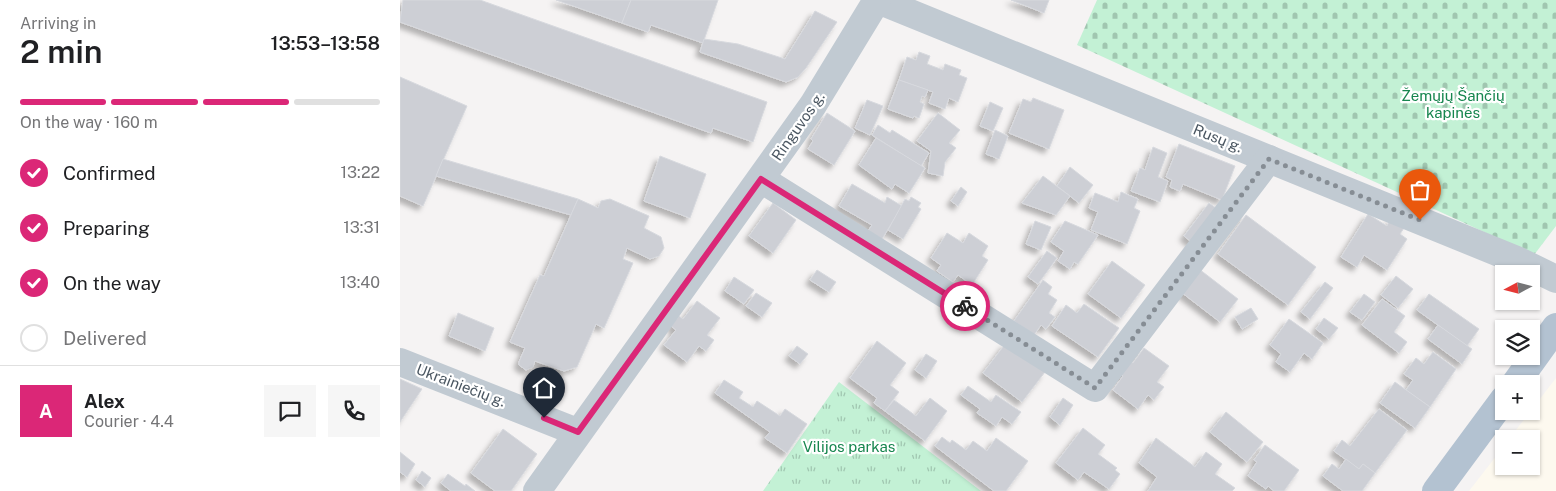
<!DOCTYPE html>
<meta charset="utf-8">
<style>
:root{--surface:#fff;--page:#f6f6f6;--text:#202124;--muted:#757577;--line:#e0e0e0;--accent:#db2777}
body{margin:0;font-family:"Public Sans",sans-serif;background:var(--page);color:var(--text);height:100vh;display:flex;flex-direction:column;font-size:19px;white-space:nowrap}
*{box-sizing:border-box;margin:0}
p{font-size:16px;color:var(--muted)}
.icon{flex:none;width:28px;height:28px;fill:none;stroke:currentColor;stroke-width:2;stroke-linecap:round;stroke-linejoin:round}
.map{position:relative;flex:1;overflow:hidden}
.side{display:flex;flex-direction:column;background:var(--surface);width:400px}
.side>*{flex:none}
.needle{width:32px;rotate:263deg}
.controls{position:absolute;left:1095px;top:265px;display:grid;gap:10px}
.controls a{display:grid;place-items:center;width:45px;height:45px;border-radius:0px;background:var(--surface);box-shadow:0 1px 4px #0004;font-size:25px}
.pin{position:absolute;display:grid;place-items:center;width:42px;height:42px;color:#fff;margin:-51px -21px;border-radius:50% 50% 50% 0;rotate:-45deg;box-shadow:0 0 5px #0007}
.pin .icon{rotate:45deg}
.courier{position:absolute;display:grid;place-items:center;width:50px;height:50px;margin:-25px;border:4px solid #db2777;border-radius:50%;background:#fff;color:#222;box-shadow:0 1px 6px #0007}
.headline em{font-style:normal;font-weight:600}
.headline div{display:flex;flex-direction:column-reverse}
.headline{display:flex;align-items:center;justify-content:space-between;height:85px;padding:0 20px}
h1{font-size:32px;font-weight:600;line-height:38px}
.bar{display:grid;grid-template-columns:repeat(4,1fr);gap:8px 5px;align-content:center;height:60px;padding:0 20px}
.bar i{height:6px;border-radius:4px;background:var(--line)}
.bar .active{background:var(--accent)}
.bar p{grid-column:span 4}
.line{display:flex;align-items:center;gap:12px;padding:0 20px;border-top:1px solid var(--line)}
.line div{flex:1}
.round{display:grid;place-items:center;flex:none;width:52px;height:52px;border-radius:0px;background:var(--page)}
ol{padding:0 20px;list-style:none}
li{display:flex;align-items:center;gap:15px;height:55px}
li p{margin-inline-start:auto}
li .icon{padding:5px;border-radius:50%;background:var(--accent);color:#fff;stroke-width:4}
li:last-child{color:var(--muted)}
li i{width:28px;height:28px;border:2px solid var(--line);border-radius:50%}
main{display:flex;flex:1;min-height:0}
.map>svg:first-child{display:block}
.commercial{fill:#fdf9ef}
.cemetery{fill:url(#cemetery-stones)}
.park{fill:url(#park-tufts)}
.building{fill:#cdcfd5;stroke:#d7d9de;filter:url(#shadow)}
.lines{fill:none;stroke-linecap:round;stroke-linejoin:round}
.minor{stroke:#c1cad2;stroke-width:28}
.major{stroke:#b3c2d1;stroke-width:28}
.done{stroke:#868d94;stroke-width:5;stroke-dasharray:0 9}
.route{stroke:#db2777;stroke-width:6}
.labels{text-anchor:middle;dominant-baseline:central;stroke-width:4.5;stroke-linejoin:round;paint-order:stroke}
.park-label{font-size:15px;fill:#17864f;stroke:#fff}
.street-label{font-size:15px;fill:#4a5661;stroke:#fff}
</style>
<main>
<section class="side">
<div class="headline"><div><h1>2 min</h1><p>Arriving in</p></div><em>13:53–13:58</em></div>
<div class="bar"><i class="active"></i><i class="active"></i><i class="active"></i><i></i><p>On the way · 160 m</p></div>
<ol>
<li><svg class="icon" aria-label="check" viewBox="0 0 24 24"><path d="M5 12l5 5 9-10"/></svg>Confirmed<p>13:22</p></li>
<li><svg class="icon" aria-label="check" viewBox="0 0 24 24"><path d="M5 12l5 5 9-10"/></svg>Preparing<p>13:31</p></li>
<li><svg class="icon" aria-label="check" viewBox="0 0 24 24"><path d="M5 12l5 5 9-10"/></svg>On the way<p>13:40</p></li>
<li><i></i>Delivered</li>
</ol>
<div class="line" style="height:90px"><b class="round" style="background:var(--accent);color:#fff">A</b><div><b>Alex</b><p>Courier · 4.4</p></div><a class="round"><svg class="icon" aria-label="chat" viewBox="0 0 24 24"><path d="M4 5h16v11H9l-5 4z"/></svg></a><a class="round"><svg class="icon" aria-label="phone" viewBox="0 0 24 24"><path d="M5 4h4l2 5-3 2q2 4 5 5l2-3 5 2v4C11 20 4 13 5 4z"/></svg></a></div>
</section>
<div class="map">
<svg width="1156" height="491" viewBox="0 0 1156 491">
<defs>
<pattern id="cemetery-stones" width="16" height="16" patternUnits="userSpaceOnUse" patternTransform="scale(1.25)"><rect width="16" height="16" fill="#c3f1d5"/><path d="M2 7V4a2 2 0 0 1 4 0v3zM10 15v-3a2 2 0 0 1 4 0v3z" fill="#a0c6b0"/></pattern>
<pattern id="park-tufts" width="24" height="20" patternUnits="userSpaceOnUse" patternTransform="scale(1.25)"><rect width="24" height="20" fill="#c3f1d5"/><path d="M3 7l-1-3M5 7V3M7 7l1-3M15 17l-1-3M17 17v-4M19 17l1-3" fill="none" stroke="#a0c6b0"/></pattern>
<filter id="shadow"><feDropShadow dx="-4.5" dy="4.5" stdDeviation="2.5" flood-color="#0004"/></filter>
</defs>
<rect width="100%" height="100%" fill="#f5f3f3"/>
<path class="commercial" d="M 1156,378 L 1156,491 L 1069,491 L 1104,446 L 1104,466 L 1131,466 L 1131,439 L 1109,439 Z"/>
<path class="cemetery" d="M 697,0 L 1156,0 L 1156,226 L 1134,255 L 677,45 Z"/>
<path class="park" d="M 439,382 L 581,491 L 363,491 Z"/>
<g class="building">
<path d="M 3,0 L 80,0 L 367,102 L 353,142 L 313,128 L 311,133 L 0,22 Z"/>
<path d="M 156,0 L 231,0 L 222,23 Z"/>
<path d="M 231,0 L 318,0 L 303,43 L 251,25 L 248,32 L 222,23 Z"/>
<path d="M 611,0 L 649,0 L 644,13 Z"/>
<path d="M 415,11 L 437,22 L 406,68 L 398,77 L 386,82 L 300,52 L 304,39 L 338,44 L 385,59 Z"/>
<path d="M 519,52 L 530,56 L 527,64 L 543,70 L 545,64 L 561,70 L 559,75 L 567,78 L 558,102 L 549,98 L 545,109 L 529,103 L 533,92 L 499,80 L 507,57 L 516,60 Z"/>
<path d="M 0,77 L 67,106 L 23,206 L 0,196 Z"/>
<path d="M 499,80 L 528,90 L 525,97 L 522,96 L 520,102 L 524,104 L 519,118 L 514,116 L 513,118 L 488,109 Z"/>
<path d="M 633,98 L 664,110 L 649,149 L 609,133 L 623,99 L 631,102 Z"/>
<path d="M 467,100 L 483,106 L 470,135 L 455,128 Z"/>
<path d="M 590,102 L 603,108 L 593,131 L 580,126 Z"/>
<path d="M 427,113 L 455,131 L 434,165 L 408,149 L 413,141 L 411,139 Z"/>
<path d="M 538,113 L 560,130 L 549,143 L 556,148 L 545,162 L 543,176 L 528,173 L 531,151 L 517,141 Z"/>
<path d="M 478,125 L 490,133 L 492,130 L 529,153 L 521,166 L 472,135 Z"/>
<path d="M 595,130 L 608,136 L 599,159 L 586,154 Z"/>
<path d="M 476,138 L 525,168 L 509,193 L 495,184 L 492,189 L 459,165 Z"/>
<path d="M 779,144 L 835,166 L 822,200 L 783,184 L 780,191 L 770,187 L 772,180 L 766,177 Z"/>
<path d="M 753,147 L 767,153 L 758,177 L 768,181 L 760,202 L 731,191 L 740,168 L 745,170 Z"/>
<path d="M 260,156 L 306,174 L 290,218 L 244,201 Z"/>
<path d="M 43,159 L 178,199 L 171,215 L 36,176 Z"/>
<path d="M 670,167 L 693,185 L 679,203 L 657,186 Z"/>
<path d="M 643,176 L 670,196 L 656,215 L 622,203 Z"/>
<path d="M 452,184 L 485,203 L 487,197 L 502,206 L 482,239 L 468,231 L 472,225 L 439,206 Z"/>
<path d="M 561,187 L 567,192 L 558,206 L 551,201 Z"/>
<path d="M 721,192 L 738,199 L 734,208 L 740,211 L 727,244 L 691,230 L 698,212 L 689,208 L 695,193 L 718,202 Z"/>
<path d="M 511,197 L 521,203 L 518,207 L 521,209 L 503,239 L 488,230 L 505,199 L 509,201 Z"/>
<path d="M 178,199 L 198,208 L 201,201 L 210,199 L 249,216 L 244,228 L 261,237 L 264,248 L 259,256 L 250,259 L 227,248 L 223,259 L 233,263 L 204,328 L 196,324 L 177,367 L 164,371 L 135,361 L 133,367 L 126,370 L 119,365 L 119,362 L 125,348 L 110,342 L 140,275 L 144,276 Z"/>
<path d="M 373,203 L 396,220 L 373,253 L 349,236 Z"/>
<path d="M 809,203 L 820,211 L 794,244 L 784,236 Z"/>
<path d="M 968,214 L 987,226 L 990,219 L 1004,228 L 1000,234 L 1007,239 L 987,270 L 964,255 L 957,267 L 941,257 Z"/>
<path d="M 846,215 L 916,267 L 888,305 L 818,254 Z"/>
<path d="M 635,221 L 651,227 L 641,250 L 626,244 Z"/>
<path d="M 665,221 L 698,235 L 678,264 L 674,262 L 670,269 L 658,261 L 664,251 L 651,242 Z"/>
<path d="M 547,233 L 563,243 L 569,233 L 588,246 L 582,256 L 588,260 L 572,285 L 558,275 L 553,282 L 537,271 L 541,265 L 531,258 Z"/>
<path d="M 647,251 L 657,258 L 638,284 L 628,277 Z"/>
<path d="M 712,261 L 745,285 L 721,318 L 688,294 Z"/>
<path d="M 799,269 L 838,299 L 820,322 L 781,292 Z"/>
<path d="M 417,270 L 436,282 L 429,292 L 410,280 Z"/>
<path d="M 996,276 L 1013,289 L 998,308 L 981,295 Z"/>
<path d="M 334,277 L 354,290 L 344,304 L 325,291 Z"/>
<path d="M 643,280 L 652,287 L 648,294 L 657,300 L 649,313 L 655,317 L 646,329 L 641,325 L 634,335 L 614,321 Z"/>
<path d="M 925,282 L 933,288 L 910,319 L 901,312 Z"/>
<path d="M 356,293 L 372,303 L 362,317 L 346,306 Z"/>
<path d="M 964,294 L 975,302 L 962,320 L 950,312 Z"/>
<path d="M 1029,294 L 1079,329 L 1067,346 L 1017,310 Z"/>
<path d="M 982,299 L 1005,316 L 994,332 L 1007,342 L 999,353 L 962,325 Z"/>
<path d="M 297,301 L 320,318 L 307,335 L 314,340 L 306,351 L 299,346 L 287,362 L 264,345 L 276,330 L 271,326 L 279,316 L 283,319 Z"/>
<path d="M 684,304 L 719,328 L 698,357 L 652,326 L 666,305 L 677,313 Z"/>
<path d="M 851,308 L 858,319 L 842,329 L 835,317 Z"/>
<path d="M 58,313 L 94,328 L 85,351 L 49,336 Z"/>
<path d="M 924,318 L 938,328 L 929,339 L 916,329 Z"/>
<path d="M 889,319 L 923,343 L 912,359 L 904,353 L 890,372 L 876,362 L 881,354 L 870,345 Z"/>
<path d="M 1038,325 L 1072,349 L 1062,364 L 1028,339 Z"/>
<path d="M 477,341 L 506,363 L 490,385 L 499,392 L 485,411 L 474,403 L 477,398 L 450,378 Z"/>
<path d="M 606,343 L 645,372 L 622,402 L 583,373 Z"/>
<path d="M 397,346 L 408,354 L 400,364 L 389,356 Z"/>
<path d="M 744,348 L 769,366 L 757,382 L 764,387 L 754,400 L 748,395 L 738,409 L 713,390 L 723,376 L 719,373 L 728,360 L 733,363 Z"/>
<path d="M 1033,352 L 1056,369 L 1030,407 L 1006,390 L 1013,380 L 1004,374 L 1016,358 L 1024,364 Z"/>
<path d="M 526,354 L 537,361 L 526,378 L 515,370 Z"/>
<path d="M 0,379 L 22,389 L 0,422 Z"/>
<path d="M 324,380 L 343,392 L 339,398 L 353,407 L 357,401 L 380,416 L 385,409 L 407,424 L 387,453 L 365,438 L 370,432 L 315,393 Z"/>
<path d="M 995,382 L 1030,407 L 1015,428 L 980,403 Z"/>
<path d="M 568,386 L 591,402 L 596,395 L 621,412 L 612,424 L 602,417 L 596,426 L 577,413 L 580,409 L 561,395 Z"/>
<path d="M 530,398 L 547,411 L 525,441 L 485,411 L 494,400 L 516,416 Z"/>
<path d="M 663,398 L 673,405 L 660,425 L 650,417 Z"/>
<path d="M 979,409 L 1007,430 L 975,473 L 963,464 L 959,469 L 934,451 L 942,440 L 950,446 Z"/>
<path d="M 826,412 L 863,442 L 847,462 L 810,432 Z"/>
<path d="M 683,428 L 705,445 L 698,454 L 717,468 L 715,470 L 720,474 L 709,489 L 684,472 L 678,480 L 656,463 Z"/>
<path d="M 103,429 L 137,454 L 111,491 L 95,491 L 71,473 Z"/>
<path d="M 542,437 L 550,443 L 552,440 L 566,450 L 573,441 L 587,451 L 596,438 L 628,461 L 606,491 L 594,491 L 535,446 Z"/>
<path d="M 756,438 L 795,467 L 806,452 L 822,464 L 815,474 L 835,488 L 832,491 L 748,491 L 757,477 L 739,463 Z"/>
<path d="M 865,445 L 899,470 L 884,491 L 874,491 L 868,486 L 866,489 L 848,476 L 857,462 L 854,460 Z"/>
<path d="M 0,452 L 15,464 L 7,477 L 0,472 Z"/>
<path d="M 946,459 L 959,469 L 963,464 L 975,473 L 962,491 L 943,491 L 923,476 L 932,464 L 939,469 Z"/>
<path d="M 22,471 L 31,478 L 25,487 L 16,480 Z"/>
<path d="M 48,474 L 65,486 L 66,484 L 75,491 L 51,491 L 41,483 Z"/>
</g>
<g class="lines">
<g class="minor">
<path d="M 478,0 L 1119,261 L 1156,279"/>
<path d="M 361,179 L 695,388 L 869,159"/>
<path d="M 0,362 L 177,432"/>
<path d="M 137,491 L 413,105 L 477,0"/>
</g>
<g class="major">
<path d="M 1115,384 L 1156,327"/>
<path d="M 1036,491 L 1104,399"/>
</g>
</g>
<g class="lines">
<path class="done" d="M 565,306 L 695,388 L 869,159 L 1020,220"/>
<path class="route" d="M 144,418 L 178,432 L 361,179 L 565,306"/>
</g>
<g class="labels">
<g class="park-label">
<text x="1053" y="95">Žemųjų Šančių<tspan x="1053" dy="17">kapinės</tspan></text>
<text x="449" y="446">Vilijos parkas</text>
</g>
<g class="street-label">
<text transform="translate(398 126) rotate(-55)">Ringuvos g.</text>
<text transform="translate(818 138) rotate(22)">Rusų g.</text>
<text transform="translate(61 385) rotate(21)">Ukrainiečių g.</text>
</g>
</g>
</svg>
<div class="controls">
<a><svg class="needle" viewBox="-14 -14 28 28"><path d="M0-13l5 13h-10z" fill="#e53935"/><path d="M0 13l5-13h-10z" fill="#757577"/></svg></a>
<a><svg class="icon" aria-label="layers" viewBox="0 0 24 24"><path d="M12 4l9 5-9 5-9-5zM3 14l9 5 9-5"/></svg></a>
<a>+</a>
<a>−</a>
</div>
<div class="pin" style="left:1020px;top:220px;background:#ea580c"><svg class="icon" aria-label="bag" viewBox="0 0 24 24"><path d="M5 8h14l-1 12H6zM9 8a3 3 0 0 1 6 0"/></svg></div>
<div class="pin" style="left:144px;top:418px;background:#1f2937"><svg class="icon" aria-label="home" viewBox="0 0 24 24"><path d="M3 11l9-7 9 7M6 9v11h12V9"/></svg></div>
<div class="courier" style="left:565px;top:306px"><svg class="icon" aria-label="bike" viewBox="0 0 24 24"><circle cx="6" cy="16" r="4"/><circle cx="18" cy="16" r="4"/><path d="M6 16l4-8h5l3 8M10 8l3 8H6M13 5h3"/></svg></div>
</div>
</main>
